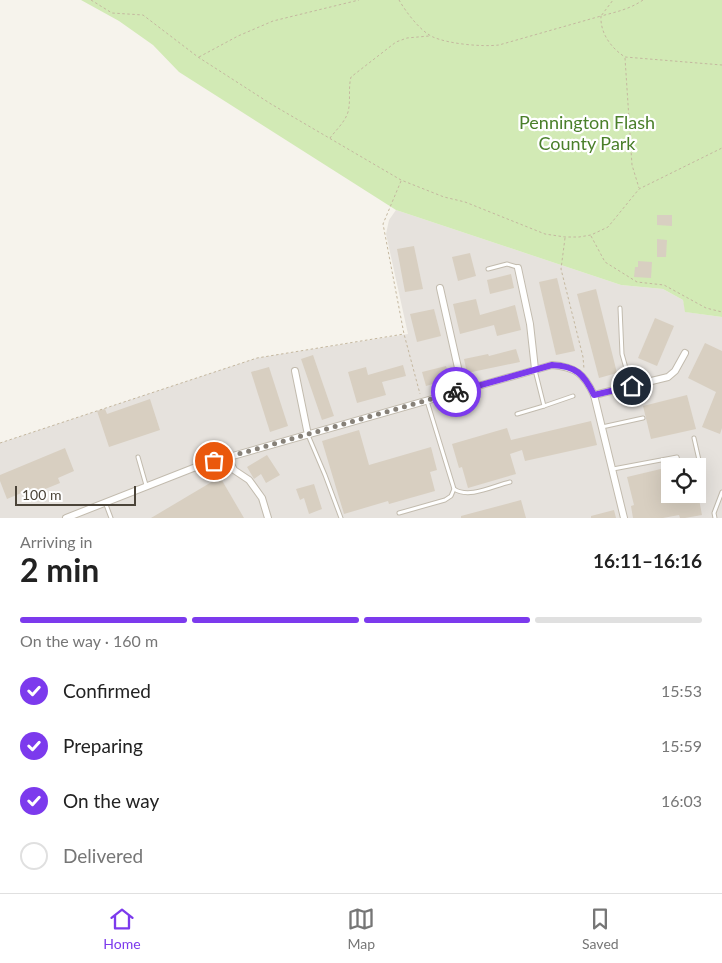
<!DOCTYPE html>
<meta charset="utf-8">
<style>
:root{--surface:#fff;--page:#f6f6f6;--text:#222;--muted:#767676;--line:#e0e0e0;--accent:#7c3aed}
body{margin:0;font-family:Lato,sans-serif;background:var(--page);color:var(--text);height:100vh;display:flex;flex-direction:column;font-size:19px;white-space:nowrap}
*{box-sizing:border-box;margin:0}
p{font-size:16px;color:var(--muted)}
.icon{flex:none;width:28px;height:28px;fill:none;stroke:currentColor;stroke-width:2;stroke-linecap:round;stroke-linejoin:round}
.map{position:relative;height:518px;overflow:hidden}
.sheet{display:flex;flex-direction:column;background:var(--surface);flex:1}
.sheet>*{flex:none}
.buttons{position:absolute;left:661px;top:458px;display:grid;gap:10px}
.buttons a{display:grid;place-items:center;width:45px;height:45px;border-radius:0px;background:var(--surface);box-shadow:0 5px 20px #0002;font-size:25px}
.scale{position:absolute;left:15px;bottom:12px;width:121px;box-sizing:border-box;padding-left:5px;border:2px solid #4b4439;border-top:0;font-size:14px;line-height:18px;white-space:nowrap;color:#4b4439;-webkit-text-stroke:4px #fff;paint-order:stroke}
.pin{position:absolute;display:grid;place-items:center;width:42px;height:42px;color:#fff;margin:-21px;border:2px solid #fff;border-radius:50%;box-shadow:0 1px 5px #0007}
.courier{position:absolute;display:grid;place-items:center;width:50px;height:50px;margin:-25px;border:4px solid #7c3aed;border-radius:50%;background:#fff;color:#222;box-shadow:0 1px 6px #0007}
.overview em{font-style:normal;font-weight:700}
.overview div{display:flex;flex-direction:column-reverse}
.overview{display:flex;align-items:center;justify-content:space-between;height:85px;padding:0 20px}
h1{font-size:32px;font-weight:700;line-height:38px}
.bar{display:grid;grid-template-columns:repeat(4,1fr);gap:8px 5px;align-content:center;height:60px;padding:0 20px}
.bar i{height:6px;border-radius:4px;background:var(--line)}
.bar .on{background:var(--accent)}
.bar p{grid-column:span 4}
ol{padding:0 20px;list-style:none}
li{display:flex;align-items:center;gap:15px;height:55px}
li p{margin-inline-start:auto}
li .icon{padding:5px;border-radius:50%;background:var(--accent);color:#fff;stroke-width:4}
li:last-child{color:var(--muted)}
li i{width:28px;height:28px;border:2px solid var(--line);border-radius:50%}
.tab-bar{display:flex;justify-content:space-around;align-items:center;height:70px;border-top:1px solid var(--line);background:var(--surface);font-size:14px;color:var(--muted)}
.tab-bar a{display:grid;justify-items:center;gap:2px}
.tab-bar .on{color:var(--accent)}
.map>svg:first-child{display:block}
.industrial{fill:#e6e2dd;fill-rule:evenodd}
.green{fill:#d2eab5}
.building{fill:#d8cfc1}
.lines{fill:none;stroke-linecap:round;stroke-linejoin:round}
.service-casing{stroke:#c2bbae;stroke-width:5}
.minor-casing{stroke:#c2bbae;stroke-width:8}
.path{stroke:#c4b79f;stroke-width:1;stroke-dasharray:2.5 2.5;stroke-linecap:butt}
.service{stroke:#fff;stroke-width:3}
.minor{stroke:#fff;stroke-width:6}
.done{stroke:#878178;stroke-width:5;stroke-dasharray:0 9}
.route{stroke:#7c3aed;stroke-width:6}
.labels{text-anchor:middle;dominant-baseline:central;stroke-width:4.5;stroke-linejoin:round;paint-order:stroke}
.park-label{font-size:18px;fill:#4a7f2a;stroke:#fff}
</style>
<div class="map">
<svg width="722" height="518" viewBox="0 0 722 518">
<rect width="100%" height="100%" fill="#f6f3ec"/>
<path class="industrial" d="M 396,210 L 621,285 L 663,289 L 683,300 L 686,312 L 722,317 L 722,518 L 0,518 L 0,443 L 257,358 L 408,334 L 386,234 L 389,220 ZM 670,466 L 698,466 L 698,494 L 670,494 Z"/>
<path class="green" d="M 81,0 L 722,0 L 722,317 L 685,312 L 683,300 L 663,289 L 621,285 L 396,210 L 179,72 L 153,45 L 119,21 Z"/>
<g class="building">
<path d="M 657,215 L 672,215 L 672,226 L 657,225 Z"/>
<path d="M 657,239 L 667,240 L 666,257 L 657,257 Z"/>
<path d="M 414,246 L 423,289 L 405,292 L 397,249 Z"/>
<path d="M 470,253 L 476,276 L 458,281 L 452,257 Z"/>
<path d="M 638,261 L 652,262 L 651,278 L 634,277 L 635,267 L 638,267 Z"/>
<path d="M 511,274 L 514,288 L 490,294 L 487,280 Z"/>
<path d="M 557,278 L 575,351 L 556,355 L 539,282 Z"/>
<path d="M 596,289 L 617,373 L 599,378 L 577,294 Z"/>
<path d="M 476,299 L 480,315 L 515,305 L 521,330 L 497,336 L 494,325 L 460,334 L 453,304 Z"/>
<path d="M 434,309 L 441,336 L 417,342 L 410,314 Z"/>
<path d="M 655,318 L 674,326 L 657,366 L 638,358 Z"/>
<path d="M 705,343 L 722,351 L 722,428 L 720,434 L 702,427 L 716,392 L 688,378 Z"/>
<path d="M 516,349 L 520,362 L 467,373 L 464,359 L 488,354 L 489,356 Z"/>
<path d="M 313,355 L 334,416 L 322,420 L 301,359 Z"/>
<path d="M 403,365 L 406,376 L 382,382 L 386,395 L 357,403 L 348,372 L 366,367 L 368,375 Z"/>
<path d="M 446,366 L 450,379 L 426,386 L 422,372 Z"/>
<path d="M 269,367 L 288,426 L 270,432 L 251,372 Z"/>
<path d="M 687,395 L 696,429 L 651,439 L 643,406 Z"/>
<path d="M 150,399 L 160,430 L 109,447 L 97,411 L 105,409 L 107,414 Z"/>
<path d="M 591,421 L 597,445 L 525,461 L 522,450 L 510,454 L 516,474 L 468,488 L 462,467 L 459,468 L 452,444 L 507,428 L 511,440 Z"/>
<path d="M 359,430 L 369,465 L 431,447 L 437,470 L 430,472 L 435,491 L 389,504 L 388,501 L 344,514 L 322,441 Z"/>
<path d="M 65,448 L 74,471 L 58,478 L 60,483 L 33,494 L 31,489 L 7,499 L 0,481 L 0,475 Z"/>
<path d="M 267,455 L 280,475 L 266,483 L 261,474 L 254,479 L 247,467 Z"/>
<path d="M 665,468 L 670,494 L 698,494 L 702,515 L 685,518 L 680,518 L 679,515 L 663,518 L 633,518 L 631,506 L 634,505 L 627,477 Z"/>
<path d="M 220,477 L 244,518 L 151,518 Z"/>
<path d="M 314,484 L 322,509 L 309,514 L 304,498 L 300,500 L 296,489 Z"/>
<path d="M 521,500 L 526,518 L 461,518 L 461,516 Z"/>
<path d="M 614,510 L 616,518 L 591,518 L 591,516 Z"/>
</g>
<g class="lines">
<defs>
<g id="service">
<path d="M 488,269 L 507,264 L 517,267"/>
<path d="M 620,308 L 622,354 L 631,386"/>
<path d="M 427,401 L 454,489 C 469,499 493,486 510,482"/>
<path d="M 544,406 L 573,396"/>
<path d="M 517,414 L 544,406 L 535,370"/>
<path d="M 602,427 L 643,418"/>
<path d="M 308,435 L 325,475 L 341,518"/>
<path d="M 694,438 L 699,460 L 698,468"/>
<path d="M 138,457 L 146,485"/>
<path d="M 613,469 L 677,457 L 680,466"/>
<path d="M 105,502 L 111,518"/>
<path d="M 399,513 L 445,500 L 451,496 L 454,489"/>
<path d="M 715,518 L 714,513 L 722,492"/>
</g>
<g id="minor">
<path d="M 518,268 L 530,324 L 535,369"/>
<path d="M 440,288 L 463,390"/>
<path d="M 295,371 L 308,435"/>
<path d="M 594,395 L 668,377 L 675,371 L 685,353"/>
<path d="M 227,457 L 234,470 L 249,480 L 262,498 L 268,518"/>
<path d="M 66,518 L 201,465 L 552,365 C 576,367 584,374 594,395 L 624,518"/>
</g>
</defs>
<use href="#service" class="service-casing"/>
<use href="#minor" class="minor-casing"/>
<g class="path">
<path d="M 91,0 L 112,13 L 143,15 L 198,57 L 271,104 L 401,180 L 444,197 L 465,202 L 545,234 L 565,237 L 579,237 L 591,235 L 608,227 L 639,189 L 722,148"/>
<path d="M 399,0 C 406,12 420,31 433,37 C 449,44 482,47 499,45 L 601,16 L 613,0"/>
<path d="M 643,0 C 630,9 616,12 601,16 C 600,33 611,48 625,57 L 722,65"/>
<path d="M 199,57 L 238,36 L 273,21 L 359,0"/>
<path d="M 625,58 L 632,165 L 639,188"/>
<path d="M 330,138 C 336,130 345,122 348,112 C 351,101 348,88 351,77 L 396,42 L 407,38 L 429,36"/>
<path d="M 401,181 L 383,224 L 404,334 L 420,394"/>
<path d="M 591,236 L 605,262 L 637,282 L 664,285 L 706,308 L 722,312"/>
<path d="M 565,238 L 561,269 L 583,357 L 584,369"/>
<path d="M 0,443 L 257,358 L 404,334"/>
</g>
<use href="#service" class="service"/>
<use href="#minor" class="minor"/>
</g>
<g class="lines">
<path class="done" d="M 214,461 L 456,392"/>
<path class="route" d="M 456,392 L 552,365 C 576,366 584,374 594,395 L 632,386"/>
</g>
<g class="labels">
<g class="park-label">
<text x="587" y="122">Pennington Flash<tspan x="587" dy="21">County Park</tspan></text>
</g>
</g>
</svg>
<div class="buttons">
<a><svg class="icon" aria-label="locate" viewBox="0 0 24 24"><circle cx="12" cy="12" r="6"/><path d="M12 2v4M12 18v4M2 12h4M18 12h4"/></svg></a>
</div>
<div class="scale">100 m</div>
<div class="pin" style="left:214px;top:461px;background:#ea580c"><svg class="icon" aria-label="bag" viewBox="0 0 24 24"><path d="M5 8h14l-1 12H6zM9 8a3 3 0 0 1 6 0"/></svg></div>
<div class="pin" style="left:632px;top:386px;background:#1f2937"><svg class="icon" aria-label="home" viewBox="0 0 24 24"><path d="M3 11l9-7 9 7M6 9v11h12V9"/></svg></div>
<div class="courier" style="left:456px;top:392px"><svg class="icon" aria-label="bike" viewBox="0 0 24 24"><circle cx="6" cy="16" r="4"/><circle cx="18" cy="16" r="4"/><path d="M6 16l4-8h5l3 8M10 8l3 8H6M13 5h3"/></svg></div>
</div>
<section class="sheet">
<div class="overview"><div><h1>2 min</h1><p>Arriving in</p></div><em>16:11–16:16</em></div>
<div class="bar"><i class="on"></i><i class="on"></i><i class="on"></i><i></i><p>On the way · 160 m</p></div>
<ol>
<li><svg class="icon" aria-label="check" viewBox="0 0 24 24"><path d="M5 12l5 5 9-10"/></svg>Confirmed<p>15:53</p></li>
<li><svg class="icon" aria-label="check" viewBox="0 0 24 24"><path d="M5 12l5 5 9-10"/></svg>Preparing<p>15:59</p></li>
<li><svg class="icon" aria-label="check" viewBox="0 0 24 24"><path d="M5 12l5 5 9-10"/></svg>On the way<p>16:03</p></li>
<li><i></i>Delivered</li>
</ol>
</section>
<nav class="tab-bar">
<a class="on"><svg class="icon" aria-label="home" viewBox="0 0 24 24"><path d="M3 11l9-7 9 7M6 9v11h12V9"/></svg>Home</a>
<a><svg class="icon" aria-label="map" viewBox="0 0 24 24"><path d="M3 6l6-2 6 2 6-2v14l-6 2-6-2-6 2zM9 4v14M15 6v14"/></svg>Map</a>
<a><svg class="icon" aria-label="saved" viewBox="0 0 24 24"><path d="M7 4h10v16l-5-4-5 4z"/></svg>Saved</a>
</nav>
